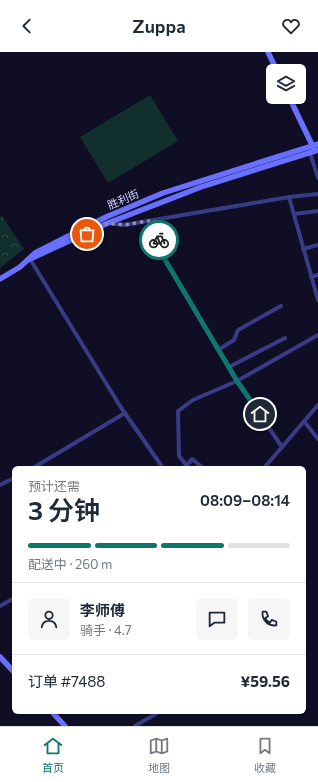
<!DOCTYPE html>
<html lang="zh">
<meta charset="utf-8">
<style>
:root{--surface:#fff;--page:#f6f6f7;--text:#1f2937;--muted:#747a83;--line:#e0e1e3;--accent:#0f766e}
body{margin:0;font-family:Commissioner,"Noto Sans SC",sans-serif;background:var(--page);color:var(--text);height:100vh;display:flex;flex-direction:column;font-size:15px;white-space:nowrap}
*{box-sizing:border-box;margin:0}
p{font-size:13px;color:var(--muted)}
.icon{flex:none;width:22px;height:22px;fill:none;stroke:currentColor;stroke-width:2;stroke-linecap:round;stroke-linejoin:round}
.map{position:relative;flex:1;overflow:hidden}
.details{position:absolute;left:12px;top:414px;width:294px;height:248px;display:flex;flex-direction:column;background:var(--surface);border-radius:6px;box-shadow:0 1px 3px #0004}
.details>*{flex:none}
.controls{position:absolute;left:266px;top:12px;display:grid;gap:8px}
.controls a{display:grid;place-items:center;width:40px;height:40px;border-radius:6px;background:var(--surface);box-shadow:0 1px 3px #0004;font-size:20px}
.pin{position:absolute;display:grid;place-items:center;width:34px;height:34px;color:#fff;margin:-17px;border:2px solid #fff;border-radius:50%;box-shadow:0 1px 4px #0007}
.courier{position:absolute;display:grid;place-items:center;width:40px;height:40px;margin:-20px;border:3px solid #0f766e;border-radius:50%;background:#fff;color:#222;box-shadow:0 1px 5px #0007}
.head em{font-style:normal;font-weight:600}
.head div{display:flex;flex-direction:column-reverse}
.head{display:flex;align-items:center;justify-content:space-between;height:68px;padding:0 16px}
h1{font-size:26px;font-weight:600;line-height:30px}
.bar{display:grid;grid-template-columns:repeat(4,1fr);gap:6px 4px;align-content:center;height:48px;padding:0 16px}
.bar i{height:5px;border-radius:3px;background:var(--line)}
.bar .selected{background:var(--accent)}
.bar p{grid-column:span 4}
.line{display:flex;align-items:center;gap:10px;padding:0 16px;border-top:1px solid var(--line)}
.line div{flex:1}
.round{display:grid;place-items:center;flex:none;width:42px;height:42px;border-radius:6px;background:var(--page)}
header{display:flex;justify-content:space-between;align-items:center;height:52px;padding:0 16px;background:var(--surface);font-size:18px;font-weight:600}
.tabs{display:flex;justify-content:space-around;align-items:center;height:56px;border-top:1px solid var(--line);background:var(--surface);font-size:11px;color:var(--muted)}
.tabs a{display:grid;justify-items:center;gap:2px}
.tabs .selected{color:var(--accent)}
.map>svg:first-child{display:block}
.park{fill:url(#park-crowns)}
.pitch{fill:#112f2c}
.lines{fill:none;stroke-linecap:round;stroke-linejoin:round}
.street{stroke:#383b85;stroke-width:4}
.secondary{stroke:#6970ff;stroke-width:5.5}
.done{stroke:#8f8db3;stroke-width:4;stroke-dasharray:0 7.2}
.route{stroke:#0f766e;stroke-width:5}
.labels{text-anchor:middle;dominant-baseline:central;stroke-width:3;stroke-linejoin:round;paint-order:stroke}
.street-label{font-size:11px;fill:#d4d2ff;stroke:#100e25}
</style>
<header><svg class="icon" aria-label="back" viewBox="0 0 24 24"><path d="M15 5l-7 7 7 7"/></svg>Zuppa<svg class="icon" aria-label="heart" viewBox="0 0 24 24"><path d="M12 20l-8-8c-3-5 5-10 8-4 3-6 11-1 8 4z"/></svg></header>
<div class="map">
<svg width="318" height="674" viewBox="0 0 318 674">
<defs>
<pattern id="park-crowns" width="20" height="18" patternUnits="userSpaceOnUse"><rect width="20" height="18" fill="#112f2c"/><path d="M2 6a3 3 0 1 1 6 0M12 15a3 3 0 1 1 6 0" fill="none" stroke="#334c4c"/></pattern>
</defs>
<rect width="100%" height="100%" fill="#100e25"/>
<path class="park" d="M 2,164 L 24,197 L 0,216 L 0,165 Z"/>
<path class="pitch" d="M 150,43 L 178,89 L 108,131 L 80,85 Z"/>
<g class="lines">
<g class="street">
<path d="M 310,101 L 318,126"/>
<path d="M 289,145 L 318,248"/>
<path d="M 294,162 L 318,159"/>
<path d="M 153,168 L 164,206 L 237,329 L 282,395"/>
<path d="M 109,171 L 124,173 L 289,145 L 318,142"/>
<path d="M 303,197 L 318,193"/>
<path d="M 30,207 L 120,354 L 163,416"/>
<path d="M 311,225 L 318,223"/>
<path d="M 218,298 L 234,288 L 238,278 L 281,254"/>
<path d="M 229,315 L 285,286"/>
<path d="M 304,369 L 318,387"/>
<path d="M 187,414 L 179,404 L 178,359 L 193,348 L 237,329 L 318,283"/>
<path d="M 33,416 L 125,361"/>
<path d="M 185,416 L 192,407 L 203,416"/>
<path d="M 264,416 L 318,353"/>
<path d="M 0,433 L 14,426"/>
<path d="M 0,554 L 14,546"/>
<path d="M 135,674 L 159,660"/>
</g>
<g class="secondary">
<path d="M 268,0 L 277,19"/>
<path d="M 289,45 L 314,97"/>
<path d="M 30,207 L 108,171 L 201,135 L 318,98"/>
<path d="M 0,227 L 20,215 L 35,201 L 106,165 L 163,141 L 318,92"/>
<path d="M 0,605 L 14,620"/>
<path d="M 52,660 L 65,674"/>
</g>
</g>
<g class="lines">
<path class="done" d="M 87,182 L 108,171 L 124,173 L 154,168 L 159,188"/>
<path class="route" d="M 159,188 L 164,206 L 237,329 L 260,362"/>
</g>
<g class="labels">
<g class="street-label">
<text transform="translate(123 147) rotate(-23)">胜利街</text>
</g>
</g>
</svg>
<div class="controls">
<a><svg class="icon" aria-label="layers" viewBox="0 0 24 24"><path d="M12 4l9 5-9 5-9-5zM3 14l9 5 9-5"/></svg></a>
</div>
<div class="pin" style="left:87px;top:182px;background:#ea580c"><svg class="icon" aria-label="bag" viewBox="0 0 24 24"><path d="M5 8h14l-1 12H6zM9 8a3 3 0 0 1 6 0"/></svg></div>
<div class="pin" style="left:260px;top:362px;background:#1f2937"><svg class="icon" aria-label="home" viewBox="0 0 24 24"><path d="M3 11l9-7 9 7M6 9v11h12V9"/></svg></div>
<div class="courier" style="left:159px;top:188px"><svg class="icon" aria-label="bike" viewBox="0 0 24 24"><circle cx="6" cy="16" r="4"/><circle cx="18" cy="16" r="4"/><path d="M6 16l4-8h5l3 8M10 8l3 8H6M13 5h3"/></svg></div>
<section class="details">
<div class="head"><div><h1>3 分钟</h1><p>预计还需</p></div><em>08:09–08:14</em></div>
<div class="bar"><i class="selected"></i><i class="selected"></i><i class="selected"></i><i></i><p>配送中 · 260 m</p></div>
<div class="line" style="height:72px"><a class="round"><svg class="icon" aria-label="person" viewBox="0 0 24 24"><circle cx="12" cy="8" r="4"/><path d="M4 21q1-7 8-7t8 7"/></svg></a><div><b>李师傅</b><p>骑手 · 4.7</p></div><a class="round"><svg class="icon" aria-label="chat" viewBox="0 0 24 24"><path d="M4 5h16v11H9l-5 4z"/></svg></a><a class="round"><svg class="icon" aria-label="phone" viewBox="0 0 24 24"><path d="M5 4h4l2 5-3 2q2 4 5 5l2-3 5 2v4C11 20 4 13 5 4z"/></svg></a></div>
<div class="line" style="height:52px"><div>订单 #7488</div><b>¥59.56</b></div>
</section>
</div>
<nav class="tabs">
<a class="selected"><svg class="icon" aria-label="home" viewBox="0 0 24 24"><path d="M3 11l9-7 9 7M6 9v11h12V9"/></svg>首页</a>
<a><svg class="icon" aria-label="map" viewBox="0 0 24 24"><path d="M3 6l6-2 6 2 6-2v14l-6 2-6-2-6 2zM9 4v14M15 6v14"/></svg>地图</a>
<a><svg class="icon" aria-label="saved" viewBox="0 0 24 24"><path d="M7 4h10v16l-5-4-5 4z"/></svg>收藏</a>
</nav>
